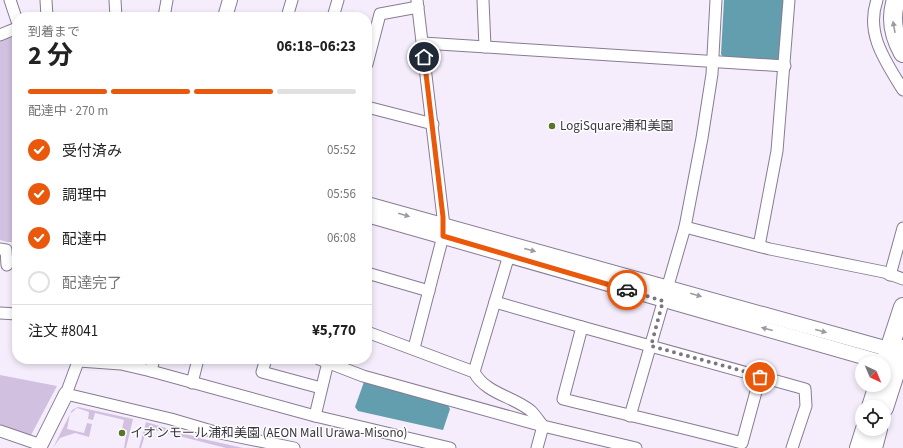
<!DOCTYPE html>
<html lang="ja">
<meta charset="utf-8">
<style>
:root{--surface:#fff;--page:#f2f2f2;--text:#222;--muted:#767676;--line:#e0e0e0;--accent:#ea580c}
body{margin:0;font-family:"Source Sans 3","Noto Sans JP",sans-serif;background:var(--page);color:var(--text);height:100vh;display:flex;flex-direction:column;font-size:15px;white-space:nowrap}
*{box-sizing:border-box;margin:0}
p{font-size:13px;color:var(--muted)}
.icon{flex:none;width:22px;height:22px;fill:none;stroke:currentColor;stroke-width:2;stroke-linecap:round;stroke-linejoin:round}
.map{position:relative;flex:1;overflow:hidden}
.details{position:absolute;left:12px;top:12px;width:360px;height:352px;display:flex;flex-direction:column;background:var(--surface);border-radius:16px;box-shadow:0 2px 6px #0003}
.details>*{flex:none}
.needle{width:26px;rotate:136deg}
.tools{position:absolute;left:855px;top:356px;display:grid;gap:8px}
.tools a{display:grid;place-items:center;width:36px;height:36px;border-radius:50%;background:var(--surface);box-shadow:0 2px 6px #0003;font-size:20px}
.pin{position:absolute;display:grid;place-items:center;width:34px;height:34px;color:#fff;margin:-17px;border:2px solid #fff;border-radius:50%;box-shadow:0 1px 4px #0007}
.courier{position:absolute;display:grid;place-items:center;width:40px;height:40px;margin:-20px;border:3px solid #ea580c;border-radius:50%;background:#fff;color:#222;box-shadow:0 1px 5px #0007}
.summary em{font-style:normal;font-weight:700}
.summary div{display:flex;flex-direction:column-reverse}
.summary{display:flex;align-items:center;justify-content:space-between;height:68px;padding:0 16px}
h1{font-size:26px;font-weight:700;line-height:30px}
.bar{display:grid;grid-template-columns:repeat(4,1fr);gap:6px 4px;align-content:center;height:48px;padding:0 16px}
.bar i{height:5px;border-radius:3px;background:var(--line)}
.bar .active{background:var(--accent)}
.bar p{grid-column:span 4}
.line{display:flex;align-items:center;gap:10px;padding:0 16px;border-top:1px solid var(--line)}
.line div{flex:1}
ol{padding:0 16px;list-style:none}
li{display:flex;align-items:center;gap:12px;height:44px}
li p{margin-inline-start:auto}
li .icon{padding:4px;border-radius:50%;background:var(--accent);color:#fff;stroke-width:4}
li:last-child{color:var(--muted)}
li i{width:22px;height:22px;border:2px solid var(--line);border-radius:50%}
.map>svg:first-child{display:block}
.green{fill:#d2c0e0}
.water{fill:#629ead}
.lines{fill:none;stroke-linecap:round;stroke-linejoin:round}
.minor-casing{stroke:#887b92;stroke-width:13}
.tertiary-casing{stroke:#887b92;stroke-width:16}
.trunk-casing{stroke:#887b92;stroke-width:20}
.minor{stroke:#fff;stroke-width:11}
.tertiary{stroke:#fff;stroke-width:14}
.trunk{stroke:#fff;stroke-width:18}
.oneway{fill:#9d9aa0}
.done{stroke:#7c7682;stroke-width:4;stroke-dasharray:0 7.2}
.route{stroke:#ea580c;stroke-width:5}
.poi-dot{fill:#597529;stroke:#fefefe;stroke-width:1.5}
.labels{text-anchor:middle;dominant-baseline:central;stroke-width:3;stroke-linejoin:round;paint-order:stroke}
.poi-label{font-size:13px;fill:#3b3640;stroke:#fefefe;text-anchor:start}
</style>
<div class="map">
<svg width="903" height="448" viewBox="0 0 903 448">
<rect width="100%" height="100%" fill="#f5edfc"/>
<g class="green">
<path d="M 17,35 L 17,242 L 7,242 L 0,240 L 0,42 Z"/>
<path d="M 0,375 L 57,386 L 30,437 L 0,427 Z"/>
<path d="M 78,407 L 133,419 L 126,448 L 124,448 L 127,430 L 122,429 L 124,420 L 95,413 L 93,420 L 88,419 L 89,412 L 77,408 L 70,414 L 67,429 L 84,433 L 87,423 L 92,424 L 89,437 L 75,433 L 60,438 L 53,448 L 72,410 Z"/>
<path d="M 146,422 L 203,439 L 243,448 L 226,448 L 147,428 L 141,448 L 139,448 Z"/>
</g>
<g class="water">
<path d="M 724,0 L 786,0 L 779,62 L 724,58 L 721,54 Z"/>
<path d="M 364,382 L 448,405 L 450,409 L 443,430 L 358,411 L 355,407 Z"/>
</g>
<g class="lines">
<defs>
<g id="minor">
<path d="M 10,0 L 17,21"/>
<path d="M 46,0 L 47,17"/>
<path d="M 115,0 L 116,17"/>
<path d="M 483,0 L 485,47"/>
<path d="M 877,0 C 865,34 886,62 903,90"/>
<path d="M 164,17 L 167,0"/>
<path d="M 287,17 L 292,0"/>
<path d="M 333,17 L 338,0"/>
<path d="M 0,35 L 17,28"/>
<path d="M 423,43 L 785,66"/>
<path d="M 367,64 L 380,14 L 418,7"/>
<path d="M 367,107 L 433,124"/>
<path d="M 685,227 L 770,249 L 884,272 L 903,279"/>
<path d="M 759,246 L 777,151 L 789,0"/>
<path d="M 0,249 L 6,250 L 7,265"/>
<path d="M 367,273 L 429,291"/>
<path d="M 890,275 L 903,228"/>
<path d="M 495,302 L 582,327 L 563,399 C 623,414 683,427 742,443 L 760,377"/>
<path d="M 0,313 L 17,314"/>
<path d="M 582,327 L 805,389 L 806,406 L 792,448"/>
<path d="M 367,332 L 474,372 C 486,394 513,396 531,411 C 535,415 539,421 543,426 L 537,448"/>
<path d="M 414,348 L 443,236 L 444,226 L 417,0"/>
<path d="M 79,359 L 66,394 L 171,419 L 215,432 L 294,448"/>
<path d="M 266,359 L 262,372 L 321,388"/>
<path d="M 319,359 L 363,376 L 543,426 L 636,448"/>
<path d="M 79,361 L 121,364 L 151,371 L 315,416 L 450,448"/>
<path d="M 151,371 L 154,359"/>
<path d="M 474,372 L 509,255"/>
<path d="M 192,383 L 198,359"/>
<path d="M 315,416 L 328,362"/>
<path d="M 630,416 L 685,227 L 702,138 L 712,74 L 716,0"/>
<path d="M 0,431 L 41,445"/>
</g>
<g id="tertiary">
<path d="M 225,17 L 230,0"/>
<path d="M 367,204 L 899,352"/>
<path d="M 367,215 L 895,366"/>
<path d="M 39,448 L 66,394"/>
</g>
<g id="trunk">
<path d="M 896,0 C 890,18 894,37 903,53"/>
<path d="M 884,365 L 903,307"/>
<path d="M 871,407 L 878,385"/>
<path d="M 884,408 L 903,349"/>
<path d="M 859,448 L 865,429"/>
<path d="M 873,448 L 878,429"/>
</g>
</defs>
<use href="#minor" class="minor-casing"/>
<use href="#tertiary" class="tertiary-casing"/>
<use href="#trunk" class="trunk-casing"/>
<use href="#minor" class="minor"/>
<use href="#tertiary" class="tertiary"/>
<use href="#trunk" class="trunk"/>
</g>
<defs><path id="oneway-solid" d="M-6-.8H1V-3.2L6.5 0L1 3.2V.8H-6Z"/></defs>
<g class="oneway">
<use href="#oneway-solid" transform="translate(894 27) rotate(-100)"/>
<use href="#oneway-solid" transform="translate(404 215) rotate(16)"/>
<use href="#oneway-solid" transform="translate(530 250) rotate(15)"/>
<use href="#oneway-solid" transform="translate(696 295) rotate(16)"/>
<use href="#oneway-solid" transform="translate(767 329) rotate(-165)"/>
<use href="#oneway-solid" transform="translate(821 331) rotate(15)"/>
</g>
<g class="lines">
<path class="done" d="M 627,290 L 663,301 L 651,346 L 754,374 L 760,377"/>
<path class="route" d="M 424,57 L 443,217 L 443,236 L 627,290"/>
</g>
<g class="poi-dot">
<circle cx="552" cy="126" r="4"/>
<circle cx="122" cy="433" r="4"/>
</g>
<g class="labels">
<g class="poi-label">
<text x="560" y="126">LogiSquare浦和美園</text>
<text x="130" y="433">イオンモール浦和美園 (AEON Mall Urawa-Misono)</text>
</g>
</g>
</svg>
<div class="tools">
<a><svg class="needle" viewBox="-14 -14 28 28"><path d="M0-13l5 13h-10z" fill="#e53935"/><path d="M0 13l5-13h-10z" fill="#767676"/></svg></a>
<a><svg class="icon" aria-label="locate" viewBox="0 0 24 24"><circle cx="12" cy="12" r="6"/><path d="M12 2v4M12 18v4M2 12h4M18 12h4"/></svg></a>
</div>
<div class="pin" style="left:760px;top:377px;background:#ea580c"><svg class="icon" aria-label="bag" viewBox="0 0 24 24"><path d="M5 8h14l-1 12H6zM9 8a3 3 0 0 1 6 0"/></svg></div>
<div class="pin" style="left:424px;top:57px;background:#1f2937"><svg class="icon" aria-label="home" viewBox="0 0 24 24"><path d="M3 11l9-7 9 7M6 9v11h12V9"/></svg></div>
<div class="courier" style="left:627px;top:290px"><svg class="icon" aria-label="car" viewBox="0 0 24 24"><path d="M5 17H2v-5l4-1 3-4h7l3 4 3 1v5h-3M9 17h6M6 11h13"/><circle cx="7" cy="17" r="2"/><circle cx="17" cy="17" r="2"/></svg></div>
<section class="details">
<div class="summary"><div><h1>2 分</h1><p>到着まで</p></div><em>06:18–06:23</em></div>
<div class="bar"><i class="active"></i><i class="active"></i><i class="active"></i><i></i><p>配達中 · 270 m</p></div>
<ol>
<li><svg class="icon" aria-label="check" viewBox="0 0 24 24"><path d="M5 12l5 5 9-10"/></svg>受付済み<p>05:52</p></li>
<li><svg class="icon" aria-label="check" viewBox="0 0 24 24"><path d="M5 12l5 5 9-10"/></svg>調理中<p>05:56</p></li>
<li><svg class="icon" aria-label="check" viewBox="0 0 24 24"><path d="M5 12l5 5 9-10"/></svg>配達中<p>06:08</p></li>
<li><i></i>配達完了</li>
</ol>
<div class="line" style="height:52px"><div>注文 #8041</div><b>¥5,770</b></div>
</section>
</div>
